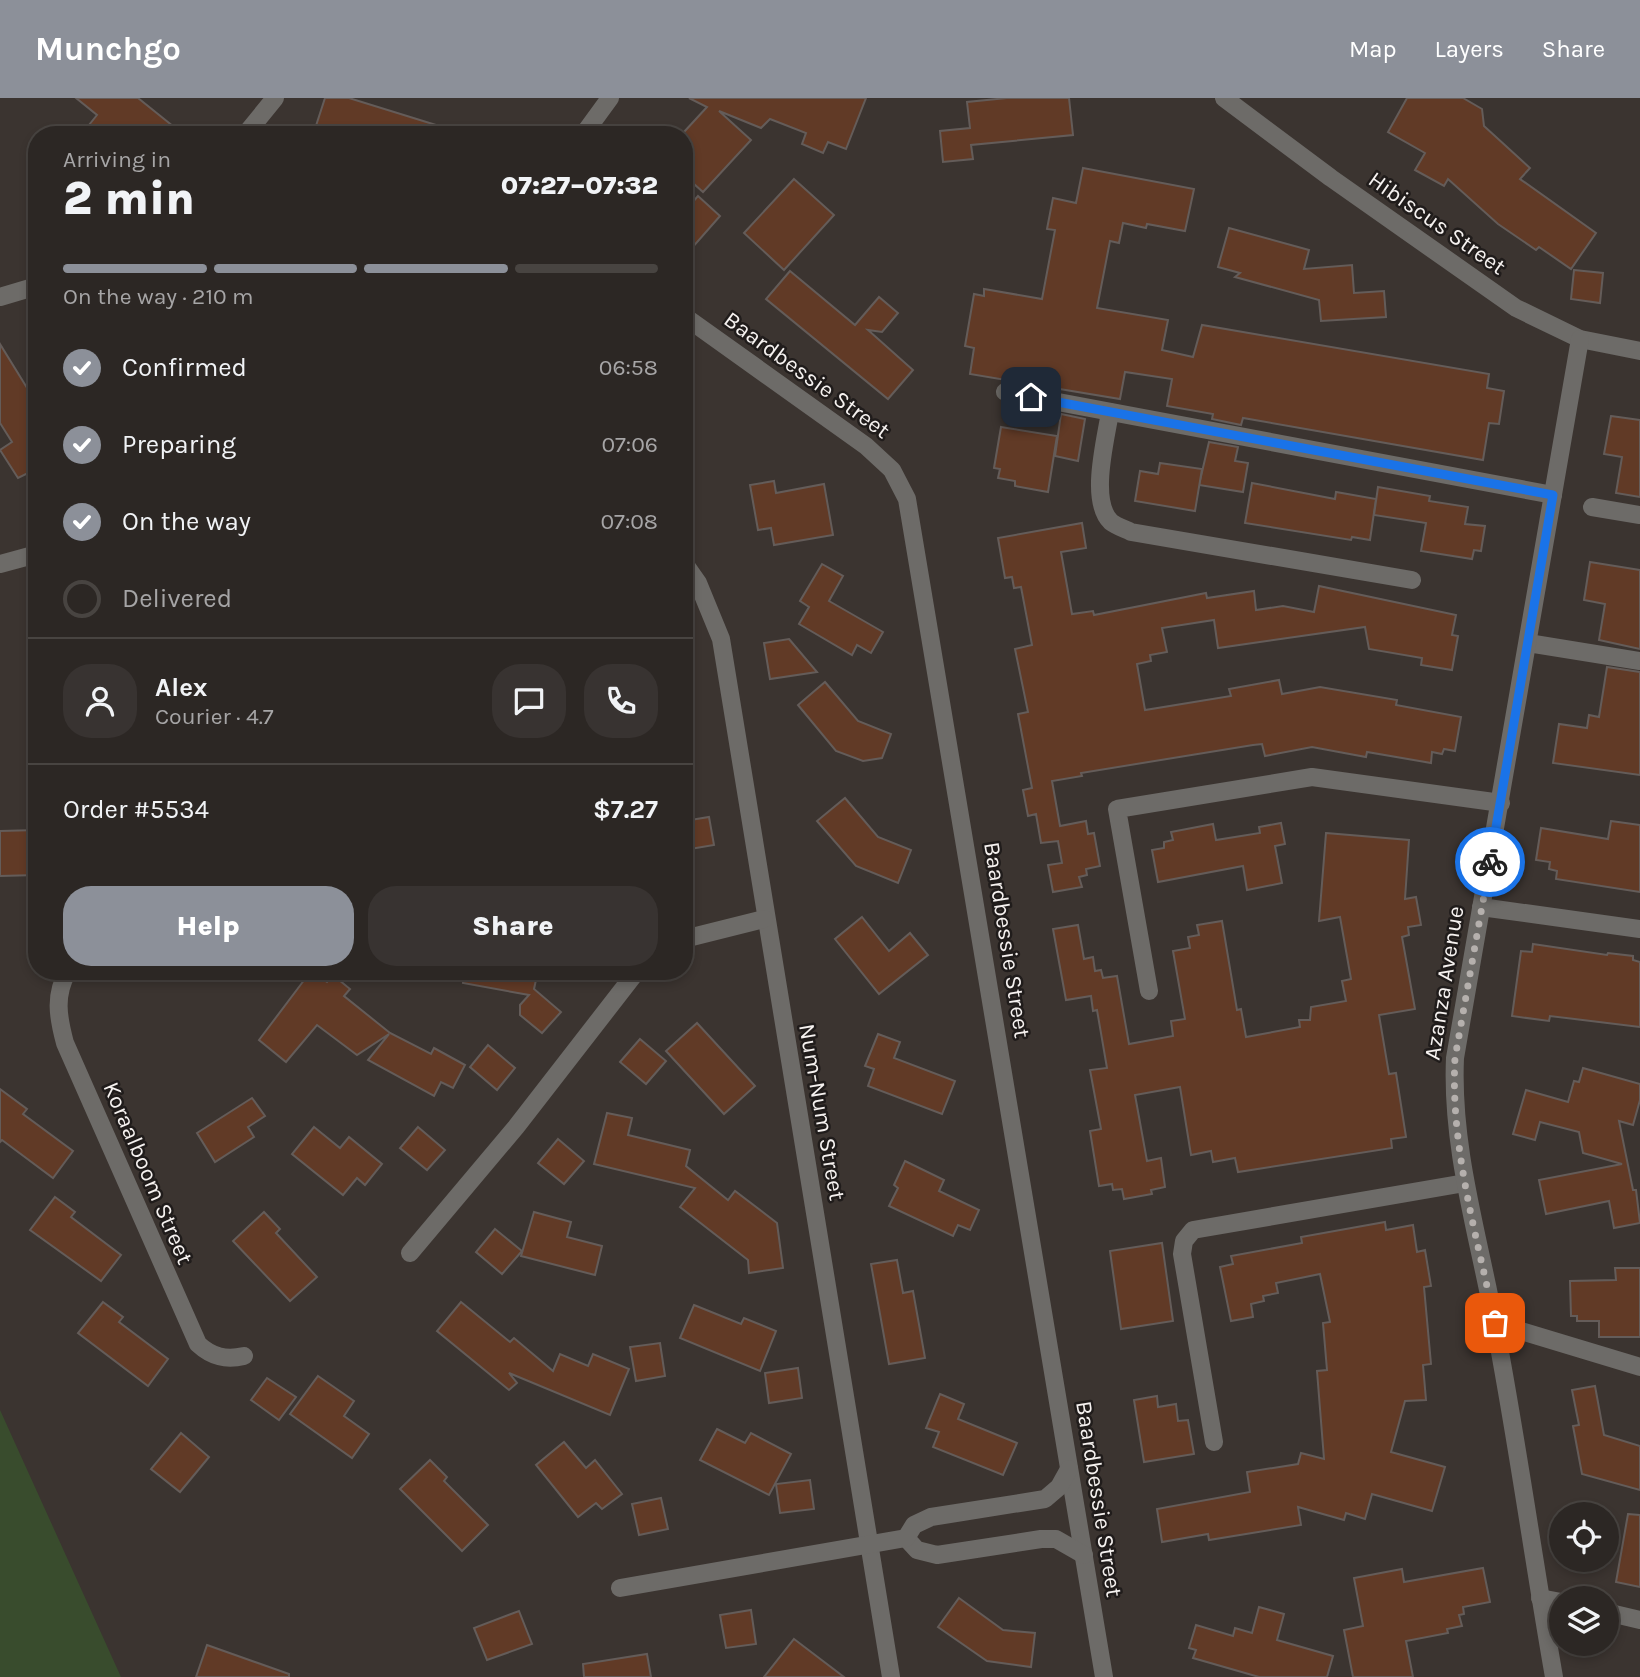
<!DOCTYPE html>
<meta charset="utf-8">
<style>
:root{--surface:#2c2724;--page:#383331;--text:#f1f3f6;--muted:#a6a5a6;--line:#484441;--accent:#8c9099}
body{margin:0;font-family:Karla,sans-serif;background:var(--page);color:var(--text);height:100vh;display:flex;flex-direction:column;font-size:26px;white-space:nowrap}
*{box-sizing:border-box;margin:0}
p{font-size:23px;color:var(--muted)}
.icon{flex:none;width:38px;height:38px;fill:none;stroke:currentColor;stroke-width:2;stroke-linecap:round;stroke-linejoin:round}
.map{position:relative;flex:1;overflow:hidden}
.side{position:absolute;left:28px;top:28px;width:665px;height:854px;display:flex;flex-direction:column;background:var(--surface);border-radius:28px;box-shadow:0 4px 10px #0003,0 0 0 2px var(--line)}
.side>*{flex:none}
.controls{position:absolute;left:1549px;top:1404px;display:grid;gap:14px}
.controls a{display:grid;place-items:center;width:70px;height:70px;border-radius:50%;background:var(--surface);box-shadow:0 4px 10px #0003,0 0 0 2px var(--line);font-size:35px}
.pin{position:absolute;display:grid;place-items:center;width:60px;height:60px;color:#fff;margin:-30px;border-radius:14px;box-shadow:0 4px 10px #0006}
.courier{position:absolute;display:grid;place-items:center;width:70px;height:70px;margin:-35px;border:5px solid #1a73e8;border-radius:50%;background:#fff;color:#222;box-shadow:0 2px 9px #0007}
.headline em{font-style:normal;font-weight:800}
.headline div{display:flex;flex-direction:column-reverse}
.headline{display:flex;align-items:center;justify-content:space-between;height:119px;padding:0 35px}
h1{font-size:46px;font-weight:800;line-height:52px}
.bar{display:grid;grid-template-columns:repeat(4,1fr);gap:10px 7px;align-content:center;height:84px;padding:0 35px}
.bar i{height:9px;border-radius:5px;background:var(--line)}
.bar .active{background:var(--accent)}
.bar p{grid-column:span 4}
.line{display:flex;align-items:center;gap:18px;padding:0 35px;border-top:2px solid var(--line)}
.line div{flex:1}
.round{display:grid;place-items:center;flex:none;width:74px;height:74px;border-radius:28px;background:var(--page)}
ol{padding:0 35px;list-style:none}
li{display:flex;align-items:center;gap:21px;height:77px}
li p{margin-inline-start:auto}
li .icon{padding:7px;border-radius:50%;background:var(--accent);color:#fff;stroke-width:4}
li:last-child{color:var(--muted)}
li i{width:38px;height:38px;border:4px solid var(--line);border-radius:50%}
.cta{display:flex;gap:14px;margin-top:auto;padding:14px 35px}
.cta a{flex:1;height:80px;border-radius:28px;background:var(--accent);color:#fff;font-size:28px;font-weight:800;line-height:80px;text-align:center}
.cta a+a{background:var(--page);color:var(--text)}
header{display:flex;align-items:center;gap:42px;box-sizing:border-box;height:98px;padding:0 35px;background:var(--accent);color:#fff}
header strong{font-size:33px}
nav{display:flex;gap:38px;margin-inline-start:auto;font-size:24px}
.map>svg:first-child{display:block}
.green{fill:#394c2d}
.building{fill:#613a26;stroke:#645c59;stroke-width:2}
.lines{fill:none;stroke-linecap:round;stroke-linejoin:round}
.minor{stroke:#6d6b68;stroke-width:18}
.done{stroke:#b5b0ad;stroke-width:7;stroke-dasharray:0 12.6}
.route{stroke:#1a73e8;stroke-width:9}
.labels{text-anchor:middle;dominant-baseline:central;stroke-width:5;stroke-linejoin:round;paint-order:stroke}
.street-label{font-size:23px;fill:#f6f2f0;stroke:#201c1b}
</style>
<header>
<strong>Munchgo</strong>
<nav><a>Map</a><a>Layers</a><a>Share</a></nav>
</header>
<div class="map">
<svg width="1640" height="1579" viewBox="0 0 1640 1579">
<rect width="100%" height="100%" fill="#3b3430"/>
<path class="green" d="M 0,1312 L 121,1579 L 0,1579 Z"/>
<g class="building">
<path d="M 76,0 L 138,0 L 184,37 L 81,37 L 97,17 Z"/>
<path d="M 325,0 L 349,0 L 449,31 L 449,37 L 313,37 Z"/>
<path d="M 689,0 L 866,0 L 846,51 L 828,44 L 823,55 L 802,46 L 806,35 L 770,21 L 761,30 L 719,13 L 751,42 L 703,94 L 684,77 L 684,34 L 707,9 Z"/>
<path d="M 1007,0 L 1069,0 L 1073,37 L 971,47 L 973,61 L 943,64 L 940,33 L 970,30 L 967,4 Z"/>
<path d="M 1407,0 L 1463,0 L 1482,11 L 1484,28 L 1530,70 L 1520,81 L 1596,135 L 1571,171 L 1539,149 L 1536,152 L 1498,126 L 1448,81 L 1444,88 L 1415,72 L 1425,55 L 1388,34 Z"/>
<path d="M 1083,70 L 1194,91 L 1185,133 L 1147,126 L 1146,130 L 1123,125 L 1119,145 L 1110,143 L 1097,210 L 1168,222 L 1162,252 L 1193,259 L 1202,227 L 1489,276 L 1487,290 L 1504,293 L 1499,326 L 1489,325 L 1483,362 L 1243,320 L 1241,327 L 1212,321 L 1213,316 L 1167,308 L 1172,281 L 1125,274 L 1120,301 L 970,276 L 974,250 L 965,248 L 974,196 L 984,198 L 984,191 L 1042,201 L 1055,132 L 1047,131 L 1053,100 L 1076,105 Z"/>
<path d="M 794,81 L 834,117 L 784,172 L 744,135 Z"/>
<path d="M 698,98 L 720,118 L 684,159 L 684,114 Z"/>
<path d="M 1229,130 L 1309,152 L 1304,171 L 1352,167 L 1354,195 L 1384,193 L 1386,219 L 1321,223 L 1319,202 L 1235,179 L 1240,175 L 1218,169 Z"/>
<path d="M 1574,172 L 1603,175 L 1600,205 L 1571,201 Z"/>
<path d="M 790,173 L 855,227 L 879,199 L 898,215 L 882,234 L 868,232 L 913,272 L 888,301 L 766,201 Z"/>
<path d="M 0,246 L 37,306 L 37,385 L 30,374 L 18,380 L 0,352 L 12,344 L 0,325 Z"/>
<path d="M 1061,316 L 1085,321 L 1078,363 L 1055,358 Z"/>
<path d="M 1611,318 L 1640,322 L 1640,399 L 1616,395 L 1622,359 L 1604,356 Z"/>
<path d="M 1001,329 L 1057,338 L 1048,394 L 1015,388 L 1015,383 L 998,380 L 1000,371 L 994,370 Z"/>
<path d="M 1209,344 L 1238,349 L 1235,363 L 1248,365 L 1243,394 L 1199,387 Z"/>
<path d="M 1160,365 L 1202,371 L 1195,413 L 1135,403 L 1140,373 L 1158,376 Z"/>
<path d="M 774,383 L 776,395 L 824,386 L 833,437 L 774,447 L 771,430 L 758,432 L 750,387 Z"/>
<path d="M 1252,385 L 1335,401 L 1336,394 L 1376,401 L 1370,442 L 1352,439 L 1351,442 L 1245,425 Z"/>
<path d="M 1378,389 L 1430,398 L 1429,403 L 1468,409 L 1465,426 L 1485,428 L 1481,453 L 1474,452 L 1472,461 L 1421,453 L 1426,425 L 1374,417 Z"/>
<path d="M 1082,425 L 1086,450 L 1061,454 L 1072,516 L 1093,513 L 1094,517 L 1206,495 L 1207,500 L 1254,493 L 1256,512 L 1283,508 L 1314,514 L 1319,488 L 1456,517 L 1452,537 L 1458,538 L 1452,572 L 1421,567 L 1422,560 L 1369,551 L 1365,529 L 1218,550 L 1214,522 L 1162,530 L 1167,554 L 1150,557 L 1151,563 L 1137,566 L 1145,612 L 1231,598 L 1229,591 L 1279,582 L 1282,596 L 1320,589 L 1397,602 L 1396,607 L 1461,619 L 1455,653 L 1444,651 L 1442,656 L 1432,654 L 1431,665 L 1367,654 L 1366,659 L 1312,649 L 1265,658 L 1262,646 L 1253,647 L 1081,675 L 1082,678 L 1052,683 L 1060,728 L 1086,723 L 1088,736 L 1094,735 L 1100,768 L 1086,771 L 1087,777 L 1079,779 L 1082,789 L 1053,794 L 1048,767 L 1062,765 L 1058,743 L 1041,745 L 1036,716 L 1028,718 L 1023,692 L 1032,690 L 1018,616 L 1028,614 L 1015,551 L 1032,547 L 1021,489 L 1014,490 L 1012,479 L 1005,480 L 998,440 Z"/>
<path d="M 1590,464 L 1640,472 L 1640,551 L 1599,542 L 1605,506 L 1584,502 Z"/>
<path d="M 822,466 L 843,478 L 829,503 L 883,534 L 871,555 L 857,547 L 852,557 L 799,526 L 809,509 L 800,503 Z"/>
<path d="M 789,541 L 817,574 L 770,581 L 764,545 Z"/>
<path d="M 1607,569 L 1640,574 L 1640,677 L 1553,665 L 1559,626 L 1587,630 L 1589,617 L 1599,619 Z"/>
<path d="M 825,584 L 858,623 L 891,636 L 882,660 L 863,663 L 836,653 L 798,607 Z"/>
<path d="M 845,700 L 878,739 L 911,752 L 898,785 L 856,768 L 817,723 Z"/>
<path d="M 709,719 L 714,747 L 684,752 L 684,723 Z"/>
<path d="M 1611,723 L 1640,727 L 1640,794 L 1556,781 L 1557,773 L 1549,771 L 1550,764 L 1536,762 L 1541,730 L 1608,741 Z"/>
<path d="M 1281,725 L 1285,746 L 1275,748 L 1282,785 L 1247,792 L 1243,768 L 1158,784 L 1152,752 L 1164,750 L 1164,744 L 1173,742 L 1171,734 L 1213,726 L 1216,742 L 1260,735 L 1259,729 Z"/>
<path d="M 37,732 L 37,777 L 0,778 L 0,733 Z"/>
<path d="M 1326,735 L 1409,742 L 1405,801 L 1416,799 L 1421,827 L 1408,829 L 1409,837 L 1402,839 L 1415,911 L 1379,917 L 1389,976 L 1396,975 L 1406,1039 L 1391,1041 L 1392,1050 L 1238,1074 L 1235,1060 L 1213,1064 L 1211,1053 L 1191,1057 L 1180,989 L 1135,997 L 1147,1063 L 1161,1060 L 1165,1089 L 1151,1092 L 1152,1096 L 1124,1101 L 1122,1091 L 1113,1092 L 1112,1086 L 1099,1088 L 1090,1033 L 1101,1031 L 1090,972 L 1107,970 L 1097,912 L 1093,913 L 1091,898 L 1066,902 L 1053,831 L 1078,827 L 1084,861 L 1093,859 L 1095,873 L 1101,872 L 1103,880 L 1117,878 L 1129,946 L 1173,938 L 1171,923 L 1185,921 L 1173,853 L 1190,850 L 1188,839 L 1199,837 L 1197,827 L 1222,823 L 1237,912 L 1241,911 L 1246,939 L 1300,929 L 1299,922 L 1310,922 L 1311,909 L 1346,903 L 1342,883 L 1351,881 L 1340,819 L 1319,823 Z"/>
<path d="M 862,819 L 889,853 L 910,835 L 928,857 L 879,896 L 835,841 Z"/>
<path d="M 1533,846 L 1607,857 L 1608,855 L 1633,858 L 1633,862 L 1640,864 L 1640,929 L 1550,918 L 1549,923 L 1512,918 L 1521,853 L 1532,854 Z"/>
<path d="M 311,873 L 327,884 L 333,877 L 350,891 L 344,898 L 390,935 L 431,956 L 434,950 L 465,967 L 453,990 L 441,984 L 434,998 L 368,962 L 389,936 L 357,957 L 317,927 L 286,964 L 259,942 Z"/>
<path d="M 464,873 L 538,873 L 534,891 L 561,914 L 542,935 L 520,917 L 520,907 L 529,897 L 463,885 Z"/>
<path d="M 697,925 L 755,988 L 724,1016 L 666,953 Z"/>
<path d="M 878,936 L 900,944 L 894,960 L 955,983 L 942,1016 L 868,988 L 874,971 L 865,968 Z"/>
<path d="M 640,941 L 666,963 L 646,986 L 620,964 Z"/>
<path d="M 488,947 L 515,970 L 497,992 L 470,969 Z"/>
<path d="M 1583,970 L 1640,986 L 1640,1002 L 1633,1027 L 1619,1023 L 1633,1092 L 1636,1092 L 1640,1125 L 1614,1130 L 1609,1103 L 1546,1116 L 1539,1082 L 1622,1066 L 1583,1055 L 1579,1034 L 1540,1024 L 1535,1042 L 1513,1036 L 1526,992 L 1568,1004 L 1574,983 L 1579,984 Z"/>
<path d="M 0,991 L 27,1011 L 23,1016 L 73,1053 L 53,1080 L 2,1042 L 0,1044 Z"/>
<path d="M 252,1000 L 265,1018 L 248,1029 L 254,1039 L 215,1064 L 197,1035 Z"/>
<path d="M 607,1015 L 632,1020 L 628,1037 L 690,1052 L 686,1068 L 728,1102 L 735,1093 L 777,1125 L 783,1170 L 749,1175 L 748,1162 L 680,1109 L 695,1090 L 594,1066 Z"/>
<path d="M 314,1029 L 340,1050 L 349,1039 L 382,1066 L 365,1087 L 357,1080 L 343,1097 L 292,1056 Z"/>
<path d="M 418,1029 L 445,1052 L 427,1072 L 400,1050 Z"/>
<path d="M 558,1041 L 584,1063 L 564,1086 L 538,1065 Z"/>
<path d="M 905,1063 L 944,1082 L 939,1093 L 979,1112 L 970,1132 L 958,1127 L 953,1138 L 889,1108 L 898,1090 L 894,1087 Z"/>
<path d="M 55,1099 L 75,1114 L 71,1119 L 121,1157 L 101,1183 L 30,1132 Z"/>
<path d="M 264,1114 L 280,1131 L 276,1135 L 317,1179 L 290,1203 L 233,1143 Z"/>
<path d="M 534,1114 L 571,1124 L 567,1139 L 602,1148 L 595,1177 L 521,1158 Z"/>
<path d="M 1385,1124 L 1386,1132 L 1413,1127 L 1417,1154 L 1425,1152 L 1431,1188 L 1424,1189 L 1431,1266 L 1423,1267 L 1426,1302 L 1405,1303 L 1391,1354 L 1445,1369 L 1432,1413 L 1372,1396 L 1365,1421 L 1346,1415 L 1344,1422 L 1298,1409 L 1301,1427 L 1209,1442 L 1208,1436 L 1162,1444 L 1157,1411 L 1250,1394 L 1247,1374 L 1298,1366 L 1301,1355 L 1324,1361 L 1317,1273 L 1327,1272 L 1323,1225 L 1330,1224 L 1320,1176 L 1276,1185 L 1278,1195 L 1263,1198 L 1264,1203 L 1251,1206 L 1253,1219 L 1231,1223 L 1220,1169 L 1233,1166 L 1231,1158 L 1302,1145 L 1301,1139 Z"/>
<path d="M 495,1131 L 522,1153 L 502,1176 L 476,1154 Z"/>
<path d="M 1162,1145 L 1173,1223 L 1121,1231 L 1110,1153 Z"/>
<path d="M 897,1162 L 903,1195 L 913,1193 L 925,1260 L 889,1266 L 871,1166 Z"/>
<path d="M 1615,1170 L 1640,1170 L 1640,1239 L 1599,1239 L 1599,1223 L 1577,1223 L 1577,1218 L 1571,1218 L 1570,1183 L 1616,1182 Z"/>
<path d="M 103,1204 L 123,1219 L 119,1224 L 168,1261 L 148,1288 L 78,1235 Z"/>
<path d="M 461,1204 L 510,1244 L 514,1240 L 553,1273 L 560,1256 L 588,1268 L 593,1256 L 629,1271 L 610,1317 L 509,1275 L 517,1285 L 509,1292 L 437,1233 Z"/>
<path d="M 694,1207 L 741,1226 L 744,1220 L 776,1233 L 760,1273 L 680,1240 Z"/>
<path d="M 660,1245 L 665,1278 L 636,1283 L 630,1249 Z"/>
<path d="M 798,1270 L 802,1300 L 769,1305 L 765,1275 Z"/>
<path d="M 318,1278 L 354,1303 L 344,1318 L 369,1336 L 352,1360 L 290,1316 Z"/>
<path d="M 267,1280 L 296,1299 L 279,1322 L 251,1302 Z"/>
<path d="M 1595,1288 L 1604,1337 L 1640,1348 L 1640,1392 L 1582,1376 L 1573,1328 L 1579,1327 L 1572,1292 Z"/>
<path d="M 940,1296 L 964,1306 L 958,1321 L 1017,1345 L 1003,1377 L 933,1349 L 939,1334 L 926,1330 Z"/>
<path d="M 1157,1298 L 1158,1309 L 1176,1306 L 1178,1323 L 1188,1322 L 1194,1356 L 1144,1364 L 1134,1302 Z"/>
<path d="M 717,1331 L 745,1345 L 751,1335 L 791,1356 L 769,1397 L 700,1362 Z"/>
<path d="M 181,1335 L 209,1359 L 180,1394 L 151,1371 Z"/>
<path d="M 564,1344 L 586,1370 L 595,1362 L 622,1396 L 602,1411 L 596,1405 L 578,1419 L 536,1367 Z"/>
<path d="M 430,1362 L 447,1379 L 444,1383 L 488,1427 L 462,1453 L 400,1391 Z"/>
<path d="M 810,1382 L 814,1411 L 780,1415 L 776,1386 Z"/>
<path d="M 661,1400 L 668,1431 L 639,1437 L 632,1406 Z"/>
<path d="M 1628,1416 L 1640,1417 L 1640,1489 L 1616,1484 Z"/>
<path d="M 1483,1470 L 1490,1504 L 1463,1509 L 1464,1516 L 1459,1517 L 1462,1528 L 1447,1531 L 1448,1535 L 1406,1543 L 1413,1579 L 1353,1579 L 1344,1532 L 1363,1528 L 1354,1480 L 1402,1471 L 1404,1484 Z"/>
<path d="M 959,1500 L 1003,1532 L 1035,1535 L 1031,1569 L 987,1563 L 938,1529 Z"/>
<path d="M 1259,1509 L 1284,1516 L 1277,1542 L 1333,1558 L 1327,1579 L 1259,1579 L 1193,1560 L 1196,1552 L 1189,1550 L 1196,1527 L 1233,1538 L 1235,1530 L 1252,1535 Z"/>
<path d="M 751,1512 L 756,1546 L 726,1550 L 720,1517 Z"/>
<path d="M 519,1513 L 532,1546 L 487,1562 L 474,1530 Z"/>
<path d="M 794,1541 L 844,1579 L 764,1579 Z"/>
<path d="M 207,1547 L 289,1576 L 289,1579 L 196,1579 Z"/>
<path d="M 647,1556 L 651,1579 L 584,1579 L 583,1566 Z"/>
</g>
<g class="lines">
<g class="minor">
<path d="M 1224,0 L 1331,80 L 1516,210 L 1580,241 L 1640,253"/>
<path d="M 245,37 L 275,0"/>
<path d="M 583,37 L 610,0"/>
<path d="M 0,199 L 37,188"/>
<path d="M 684,218 L 866,348 L 892,372 L 907,401 L 1104,1579"/>
<path d="M 1005,294 L 1553,397"/>
<path d="M 1110,314 C 1106,341 1089,403 1111,424 C 1116,428 1125,431 1131,434 L 1412,482"/>
<path d="M 1592,409 L 1640,417"/>
<path d="M 684,465 L 698,485 L 721,541 L 891,1579"/>
<path d="M 0,466 L 37,456"/>
<path d="M 1528,545 L 1640,563"/>
<path d="M 1481,809 L 1640,831"/>
<path d="M 684,841 L 764,821"/>
<path d="M 68,873 C 54,897 58,919 65,945 L 198,1246 C 212,1259 226,1262 244,1258"/>
<path d="M 1149,893 L 1117,711 L 1312,679 L 1501,705"/>
<path d="M 410,1155 L 516,1029 L 637,873"/>
<path d="M 1495,1225 L 1640,1269"/>
<path d="M 1214,1344 L 1182,1156 L 1184,1143 L 1193,1132 L 1465,1085"/>
<path d="M 906,1440 L 917,1452 L 937,1457 L 1041,1441 L 1056,1441 L 1084,1457"/>
<path d="M 620,1490 L 906,1440 L 914,1427 L 931,1419 L 1045,1401 L 1059,1389 L 1069,1371"/>
<path d="M 1540,1500 L 1561,1504"/>
<path d="M 1606,1514 L 1640,1522"/>
<path d="M 1554,1579 C 1533,1460 1517,1341 1494,1222 C 1478,1136 1451,1049 1455,960 L 1580,241"/>
</g>
</g>
<g class="lines">
<path class="done" d="M 1490,764 L 1455,960 C 1450,1049 1477,1138 1495,1225"/>
<path class="route" d="M 1031,299 L 1553,397 L 1490,764"/>
</g>
<g class="labels">
<g class="street-label">
<text transform="translate(1437 125) rotate(35)">Hibiscus Street</text>
<text transform="translate(807 277) rotate(36)">Baardbessie Street</text>
<text transform="translate(1007 842) rotate(81)">Baardbessie Street</text>
<text transform="translate(1444 885) rotate(-81)">Azanza Avenue</text>
<text transform="translate(822 1014) rotate(80)">Num-Num Street</text>
<text transform="translate(148 1075) rotate(67)">Koraalboom Street</text>
<text transform="translate(1099 1401) rotate(81)">Baardbessie Street</text>
</g>
</g>
</svg>
<div class="controls">
<a><svg class="icon" aria-label="locate" viewBox="0 0 24 24"><circle cx="12" cy="12" r="6"/><path d="M12 2v4M12 18v4M2 12h4M18 12h4"/></svg></a>
<a><svg class="icon" aria-label="layers" viewBox="0 0 24 24"><path d="M12 4l9 5-9 5-9-5zM3 14l9 5 9-5"/></svg></a>
</div>
<div class="pin" style="left:1495px;top:1225px;background:#ea580c"><svg class="icon" aria-label="bag" viewBox="0 0 24 24"><path d="M5 8h14l-1 12H6zM9 8a3 3 0 0 1 6 0"/></svg></div>
<div class="pin" style="left:1031px;top:299px;background:#1f2937"><svg class="icon" aria-label="home" viewBox="0 0 24 24"><path d="M3 11l9-7 9 7M6 9v11h12V9"/></svg></div>
<div class="courier" style="left:1490px;top:764px"><svg class="icon" aria-label="bike" viewBox="0 0 24 24"><circle cx="6" cy="16" r="4"/><circle cx="18" cy="16" r="4"/><path d="M6 16l4-8h5l3 8M10 8l3 8H6M13 5h3"/></svg></div>
<section class="side">
<div class="headline"><div><h1>2 min</h1><p>Arriving in</p></div><em>07:27–07:32</em></div>
<div class="bar"><i class="active"></i><i class="active"></i><i class="active"></i><i></i><p>On the way · 210 m</p></div>
<ol>
<li><svg class="icon" aria-label="check" viewBox="0 0 24 24"><path d="M5 12l5 5 9-10"/></svg>Confirmed<p>06:58</p></li>
<li><svg class="icon" aria-label="check" viewBox="0 0 24 24"><path d="M5 12l5 5 9-10"/></svg>Preparing<p>07:06</p></li>
<li><svg class="icon" aria-label="check" viewBox="0 0 24 24"><path d="M5 12l5 5 9-10"/></svg>On the way<p>07:08</p></li>
<li><i></i>Delivered</li>
</ol>
<div class="line" style="height:126px"><a class="round"><svg class="icon" aria-label="person" viewBox="0 0 24 24"><circle cx="12" cy="8" r="4"/><path d="M4 21q1-7 8-7t8 7"/></svg></a><div><b>Alex</b><p>Courier · 4.7</p></div><a class="round"><svg class="icon" aria-label="chat" viewBox="0 0 24 24"><path d="M4 5h16v11H9l-5 4z"/></svg></a><a class="round"><svg class="icon" aria-label="phone" viewBox="0 0 24 24"><path d="M5 4h4l2 5-3 2q2 4 5 5l2-3 5 2v4C11 20 4 13 5 4z"/></svg></a></div>
<div class="line" style="height:91px"><div>Order #5534</div><b>$7.27</b></div>
<div class="cta"><a>Help</a><a>Share</a></div>
</section>
</div>
